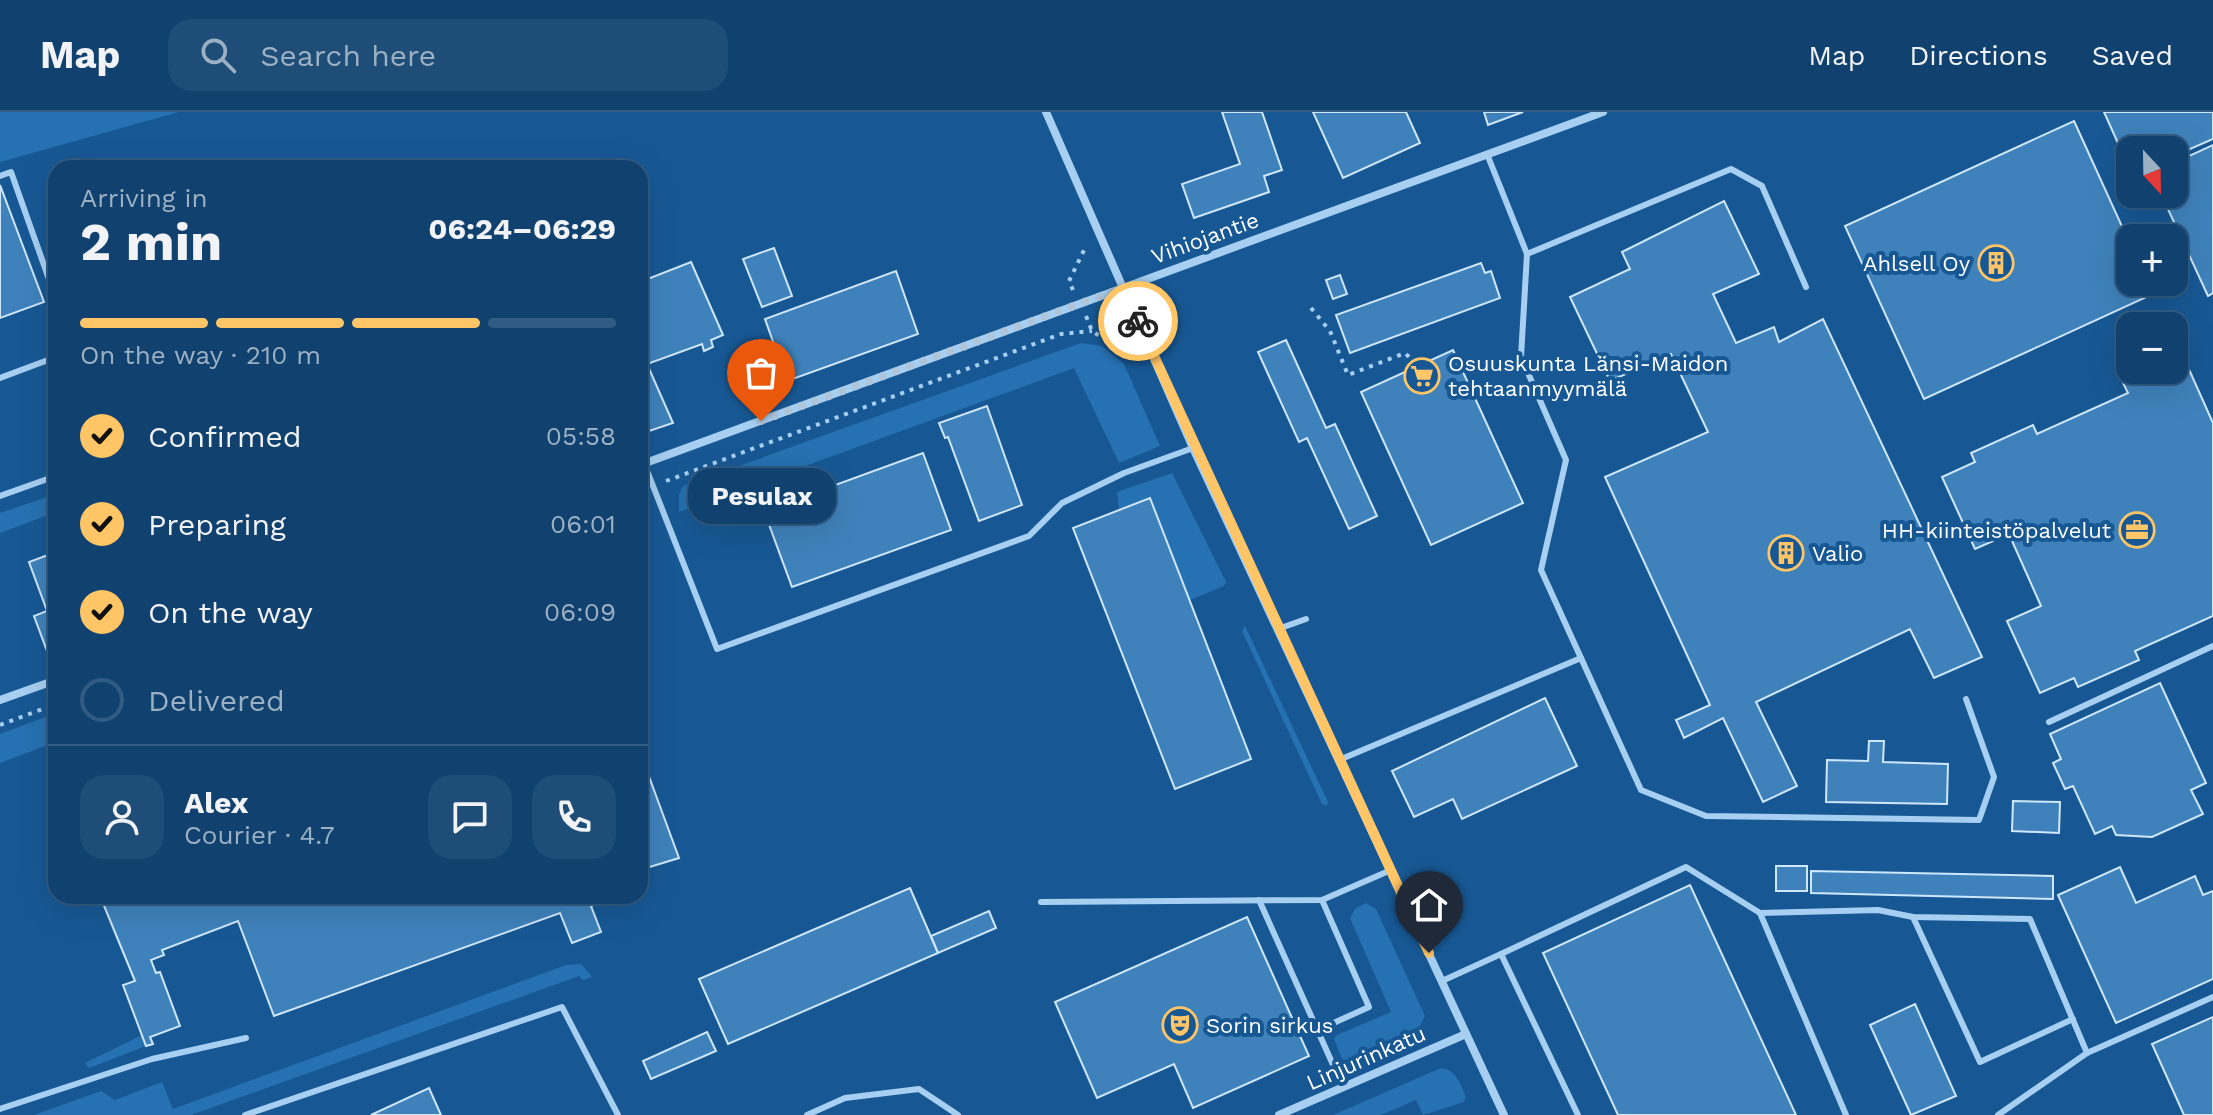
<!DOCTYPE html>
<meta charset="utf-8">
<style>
:root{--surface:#11426f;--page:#1e4d77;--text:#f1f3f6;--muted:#9cb0c3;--line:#305b82;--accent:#ffc566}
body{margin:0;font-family:"Work Sans",sans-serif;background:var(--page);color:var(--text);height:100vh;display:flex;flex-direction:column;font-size:30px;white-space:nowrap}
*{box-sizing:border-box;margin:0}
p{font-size:26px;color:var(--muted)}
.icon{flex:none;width:44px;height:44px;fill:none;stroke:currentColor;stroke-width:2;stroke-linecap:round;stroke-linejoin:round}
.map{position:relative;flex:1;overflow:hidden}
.drawer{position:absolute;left:48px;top:48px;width:600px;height:744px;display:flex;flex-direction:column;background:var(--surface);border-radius:24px;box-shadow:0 8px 32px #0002,0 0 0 2px var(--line)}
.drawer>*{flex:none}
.needle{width:52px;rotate:158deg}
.tools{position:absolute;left:2116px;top:24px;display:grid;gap:16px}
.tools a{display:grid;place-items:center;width:72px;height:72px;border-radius:16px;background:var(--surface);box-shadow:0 8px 32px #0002,0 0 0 2px var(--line);font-size:40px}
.pin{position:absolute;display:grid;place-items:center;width:68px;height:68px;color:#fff;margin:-82px -34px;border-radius:50% 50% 50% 0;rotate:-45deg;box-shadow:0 0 8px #0007}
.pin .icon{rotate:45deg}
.courier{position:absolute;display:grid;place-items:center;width:80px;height:80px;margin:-40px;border:6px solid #ffc566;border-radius:50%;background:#fff;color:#222;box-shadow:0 2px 10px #0007}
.bubble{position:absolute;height:56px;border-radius:24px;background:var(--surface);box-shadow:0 8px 32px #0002,0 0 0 2px var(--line);font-size:26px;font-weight:700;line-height:56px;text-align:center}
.headline em{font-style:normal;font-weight:700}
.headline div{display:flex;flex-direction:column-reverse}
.headline{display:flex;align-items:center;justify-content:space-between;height:136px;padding:0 32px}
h1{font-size:52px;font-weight:700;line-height:60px}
.bar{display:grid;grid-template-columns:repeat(4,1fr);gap:12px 8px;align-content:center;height:96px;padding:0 32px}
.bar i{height:10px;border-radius:6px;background:var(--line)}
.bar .active{background:var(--accent)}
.bar p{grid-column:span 4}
.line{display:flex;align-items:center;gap:20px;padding:0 32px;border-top:2px solid var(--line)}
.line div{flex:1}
.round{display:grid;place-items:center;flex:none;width:84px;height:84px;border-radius:24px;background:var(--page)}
ol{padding:0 32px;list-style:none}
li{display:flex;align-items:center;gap:24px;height:88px}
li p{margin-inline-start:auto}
li .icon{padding:8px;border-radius:50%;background:var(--accent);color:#111;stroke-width:4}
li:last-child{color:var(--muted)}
li i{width:44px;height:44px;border:4px solid var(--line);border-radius:50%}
header{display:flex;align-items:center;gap:48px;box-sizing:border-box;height:112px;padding:0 40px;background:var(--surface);border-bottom:2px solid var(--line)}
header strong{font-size:38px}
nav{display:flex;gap:44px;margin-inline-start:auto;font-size:28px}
.search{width:560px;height:72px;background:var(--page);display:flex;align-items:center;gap:20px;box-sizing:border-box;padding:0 28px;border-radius:24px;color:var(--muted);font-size:30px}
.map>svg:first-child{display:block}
.green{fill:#2671b1}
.building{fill:#3f82bb;stroke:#cee7fc;stroke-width:2}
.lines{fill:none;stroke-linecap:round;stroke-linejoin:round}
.path{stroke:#a7cff1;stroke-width:4;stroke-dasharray:4 6;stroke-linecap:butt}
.lane{stroke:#a7cff1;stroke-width:6}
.street{stroke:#a7cff1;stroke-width:8}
.done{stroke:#aec5da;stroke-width:8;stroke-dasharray:0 14.4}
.route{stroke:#ffc566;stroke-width:10}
.labels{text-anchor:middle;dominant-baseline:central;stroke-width:8;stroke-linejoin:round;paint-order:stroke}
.street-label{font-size:22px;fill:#fff;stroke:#175894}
.poi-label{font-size:22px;fill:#fff;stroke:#175894;text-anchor:start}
</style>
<header>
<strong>Map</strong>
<div class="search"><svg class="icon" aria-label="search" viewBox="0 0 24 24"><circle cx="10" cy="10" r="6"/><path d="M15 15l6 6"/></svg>Search here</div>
<nav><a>Map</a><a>Directions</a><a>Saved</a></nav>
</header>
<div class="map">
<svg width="2213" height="1003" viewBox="0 0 2213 1003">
<rect width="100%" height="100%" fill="#175894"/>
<g class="green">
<path d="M 0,0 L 179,0 L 0,50 Z"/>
<path d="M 1081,231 L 1102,234 L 1124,252 L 1160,334 L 1119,351 L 1074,256 L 679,400 L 679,383 L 683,374 Z"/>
<path d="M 1172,361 L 1226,470 L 1224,474 L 1190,488 L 1149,386 L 1119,398 L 1117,380 Z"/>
<path d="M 56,382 L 56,400 L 0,421 L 0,401 Z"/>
<path d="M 1245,514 L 1328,690 L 1327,694 L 1322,692 L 1242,519 Z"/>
<path d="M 56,601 L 56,630 L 0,651 L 0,622 Z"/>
<path d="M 1366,791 L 1376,797 L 1425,904 L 1418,918 L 1349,949 L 1342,947 L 1334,927 L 1337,923 L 1391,900 L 1350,806 L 1355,797 Z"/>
<path d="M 581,852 L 592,865 L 583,868 L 579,864 L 191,1003 L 34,1003 L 101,979 L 115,988 L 162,970 L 173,997 L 566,853 Z"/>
<path d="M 142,923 L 146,934 L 89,956 L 85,951 Z"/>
<path d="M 1441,956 C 1457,958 1460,972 1466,985 L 1464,990 L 1423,1003 L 1416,988 L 1381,1003 L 1333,1003 Z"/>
</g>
<g class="building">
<path d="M 1222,0 L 1262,0 L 1282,58 L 1264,64 L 1269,80 L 1194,106 L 1182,72 L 1240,52 Z"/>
<path d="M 1313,0 L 1406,0 L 1420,31 L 1343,66 Z"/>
<path d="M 1484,0 L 1523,0 L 1488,13 Z"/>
<path d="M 2104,0 L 2213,0 L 2213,27 L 2174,44 L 2174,38 L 2130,38 L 2130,58 Z"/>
<path d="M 2074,9 L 2130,132 L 2130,170 L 2148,170 L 2153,182 L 1924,287 L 1845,114 Z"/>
<path d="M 2213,33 L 2213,181 L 2208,184 L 2161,82 L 2174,82 L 2174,51 Z"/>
<path d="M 0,73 L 44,190 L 0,206 Z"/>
<path d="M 1724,89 L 1759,162 L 1713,182 L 1736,231 L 1774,215 L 1779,230 L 1823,207 L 1982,545 L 1934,566 L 1910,517 L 1756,590 L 1797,674 L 1763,690 L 1723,606 L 1684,626 L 1676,608 L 1710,593 L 1605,365 L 1708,320 L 1671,242 L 1610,269 L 1570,185 L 1630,157 L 1622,140 Z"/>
<path d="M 774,136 L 792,184 L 762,195 L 743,147 Z"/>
<path d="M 691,150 L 723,223 L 711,228 L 713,235 L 704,239 L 702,232 L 647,252 L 673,311 L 640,322 L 640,170 Z"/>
<path d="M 1481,151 L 1485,161 L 1491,159 L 1500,186 L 1350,241 L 1336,203 Z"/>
<path d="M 896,159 L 918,222 L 787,269 L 765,207 Z"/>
<path d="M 1340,163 L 1347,182 L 1333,187 L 1326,168 Z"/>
<path d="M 1286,228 L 1326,316 L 1335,312 L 1377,404 L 1349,417 L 1307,326 L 1299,330 L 1258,240 Z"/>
<path d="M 1453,238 L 1523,391 L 1431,433 L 1361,280 Z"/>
<path d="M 2183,244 L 2213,311 L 2213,504 L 2135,539 L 2139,548 L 2078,575 L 2074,566 L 2040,581 L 2007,509 L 2041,494 L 2009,422 L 1975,437 L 1942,365 L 1975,350 L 1971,341 L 2033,313 L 2037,322 L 2128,281 L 2123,271 L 2153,258 L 2174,258 L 2174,248 Z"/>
<path d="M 987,294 L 1022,393 L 979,409 L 948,325 L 945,326 L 939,311 Z"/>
<path d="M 923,341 L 951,418 L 792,475 L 764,399 Z"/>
<path d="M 1150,386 L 1251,647 L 1175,677 L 1073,416 Z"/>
<path d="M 56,440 L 56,536 L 47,539 L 34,504 L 47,499 L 29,450 Z"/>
<path d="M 2160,571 L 2206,671 L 2191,678 L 2203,702 L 2152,725 L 2116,723 L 2112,714 L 2095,722 L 2073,674 L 2065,677 L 2053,651 L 2061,647 L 2050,622 Z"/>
<path d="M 1545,586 L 1577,654 L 1462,707 L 1453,687 L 1414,705 L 1392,659 Z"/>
<path d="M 1869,629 L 1884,629 L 1883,650 L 1948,652 L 1947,692 L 1826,690 L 1827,648 L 1868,649 Z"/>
<path d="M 640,640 L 679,746 L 640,758 Z"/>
<path d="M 2013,689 L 2060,690 L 2059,721 L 2012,719 Z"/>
<rect x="1776" y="754" width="31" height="25"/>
<path d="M 2120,755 L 2136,791 L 2195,764 L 2203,783 L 2213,779 L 2213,867 L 2116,911 L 2058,783 Z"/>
<path d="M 1811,759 L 2053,764 L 2053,787 L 1811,781 Z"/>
<path d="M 1690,773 L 1796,1003 L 1618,1003 L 1543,841 Z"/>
<path d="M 910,776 L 938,841 L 728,932 L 699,867 Z"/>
<path d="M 100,784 L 608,784 L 610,787 L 591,794 L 601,820 L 572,831 L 560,801 L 274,904 L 238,809 L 162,838 L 164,843 L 151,848 L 156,861 L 160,860 L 180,914 L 150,925 L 153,932 L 146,934 L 123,873 L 135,869 Z"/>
<path d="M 989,799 L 996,816 L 938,841 L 931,824 Z"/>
<path d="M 1247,805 L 1309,944 L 1193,996 L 1174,952 L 1097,986 L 1055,890 Z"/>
<path d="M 1915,892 L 1956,984 L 1911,1003 L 1870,913 Z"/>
<path d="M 2213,905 L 2213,1003 L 2184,1003 L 2152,932 Z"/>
<path d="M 707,920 L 716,939 L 651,967 L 643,949 Z"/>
<path d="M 429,976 L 441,1003 L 371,1003 Z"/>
</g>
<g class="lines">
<g class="path">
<path d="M 1073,178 L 1069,169 L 1086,134"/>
<path d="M 1311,196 L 1330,219 L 1348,263 L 1405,241 L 1418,254"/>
<path d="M 1086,204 L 1092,219 L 1106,228 L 1127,219"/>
<path d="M 666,369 L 1061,222 L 1092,219"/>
<path d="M 0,613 L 56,592"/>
</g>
<g class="lane">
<path d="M 1487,42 L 1527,142 L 1521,245 L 1566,348 L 1541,458 L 1581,546"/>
<path d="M 0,64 L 11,60 L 56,187"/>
<path d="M 1527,142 L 1731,57 L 1762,74 L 1806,175"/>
<path d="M 0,266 L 56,245"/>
<path d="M 644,351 L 717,537 L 1029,424 L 1062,391 L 1124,361 L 1193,336"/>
<path d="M 0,384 L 56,364"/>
<path d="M 1278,517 L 1306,507"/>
<path d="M 2049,610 L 2213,534"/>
<path d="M 1339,648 L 1581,546 L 1641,678 L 1706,704 L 1979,708 L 1994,665 L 1966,587"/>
<path d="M 1259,788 L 1343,975"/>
<path d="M 1041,790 L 1322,788 L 1391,758"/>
<path d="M 1760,801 L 1846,1003"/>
<path d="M 1913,805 L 1980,950 L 2073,907"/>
<path d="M 1442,869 L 1501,842"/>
<path d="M 1318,918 L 1369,895 L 1322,788"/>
<path d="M 2087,941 L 2213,885"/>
<path d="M 0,997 L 152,947 L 246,926"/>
<path d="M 245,1003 L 562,895 L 618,1003"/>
<path d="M 807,1003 L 845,986 L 919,977 L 958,1003"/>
<path d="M 1578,1003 L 1501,842 L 1686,755 L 1760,801 L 1878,798 L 1913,805 L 2030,807 L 2087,941 L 1998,1003"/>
</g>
<g class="street">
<path d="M 1046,0 L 1193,336 L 1504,1003"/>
<path d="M 640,353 L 1603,0"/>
<path d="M 0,588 L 56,568"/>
<path d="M 1279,1003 L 1466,922"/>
</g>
</g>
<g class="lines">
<path class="done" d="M 761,309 L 1125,175 L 1138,209"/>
<path class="route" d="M 1138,209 L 1429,841"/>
</g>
<defs>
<symbol id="building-ring" viewBox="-11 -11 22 22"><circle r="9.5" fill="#175894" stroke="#ffc566" stroke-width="1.5"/><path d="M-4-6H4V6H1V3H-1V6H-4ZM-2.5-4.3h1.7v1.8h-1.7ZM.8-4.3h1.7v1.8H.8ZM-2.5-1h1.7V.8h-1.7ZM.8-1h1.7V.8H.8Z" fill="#ffc566"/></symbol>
<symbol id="supermarket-ring" viewBox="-11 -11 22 22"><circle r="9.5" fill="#175894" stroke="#ffc566" stroke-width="1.5"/><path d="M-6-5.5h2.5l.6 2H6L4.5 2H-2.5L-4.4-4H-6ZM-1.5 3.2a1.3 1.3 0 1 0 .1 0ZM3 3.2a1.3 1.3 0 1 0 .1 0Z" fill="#ffc566"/></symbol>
<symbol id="office-ring" viewBox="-11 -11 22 22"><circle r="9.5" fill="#175894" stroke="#ffc566" stroke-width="1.5"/><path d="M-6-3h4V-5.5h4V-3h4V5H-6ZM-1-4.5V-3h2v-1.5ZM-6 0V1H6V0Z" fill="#ffc566"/></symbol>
<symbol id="theatre-ring" viewBox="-11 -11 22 22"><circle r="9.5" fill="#175894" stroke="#ffc566" stroke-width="1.5"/><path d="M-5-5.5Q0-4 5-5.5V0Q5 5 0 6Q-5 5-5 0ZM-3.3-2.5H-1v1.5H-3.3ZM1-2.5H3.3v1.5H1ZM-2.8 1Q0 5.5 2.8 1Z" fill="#ffc566"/></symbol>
</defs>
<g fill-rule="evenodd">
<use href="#building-ring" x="1976" y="131" width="40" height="40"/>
<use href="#supermarket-ring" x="1402" y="244" width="40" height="40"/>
<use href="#office-ring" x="2117" y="398" width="40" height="40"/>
<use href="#building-ring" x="1766" y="421" width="40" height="40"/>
<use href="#theatre-ring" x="1160" y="893" width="40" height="40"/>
</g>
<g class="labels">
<g class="street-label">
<text transform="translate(1205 126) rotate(-20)">Vihiojantie</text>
<text transform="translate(1366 946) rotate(-24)">Linjurinkatu</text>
</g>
<g class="poi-label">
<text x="1970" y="151" text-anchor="end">Ahlsell Oy</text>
<text x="1448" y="251">Osuuskunta Länsi-Maidon<tspan x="1448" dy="25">tehtaanmyymälä</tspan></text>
<text x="2111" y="418" text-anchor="end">HH-kiinteistöpalvelut</text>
<text x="1812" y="441">Valio</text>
<text x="1206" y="913">Sorin sirkus</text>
</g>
</g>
</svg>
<div class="tools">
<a><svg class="needle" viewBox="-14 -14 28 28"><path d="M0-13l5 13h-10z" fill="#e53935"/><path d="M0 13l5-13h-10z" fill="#9cb0c3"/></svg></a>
<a>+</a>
<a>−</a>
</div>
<div class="pin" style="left:761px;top:309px;background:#ea580c"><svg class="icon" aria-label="bag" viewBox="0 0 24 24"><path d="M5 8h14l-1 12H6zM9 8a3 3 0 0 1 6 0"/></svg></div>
<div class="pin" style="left:1429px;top:841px;background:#1f2937"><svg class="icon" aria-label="home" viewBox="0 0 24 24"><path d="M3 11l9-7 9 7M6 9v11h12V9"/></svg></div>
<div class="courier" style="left:1138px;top:209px"><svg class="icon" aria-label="bike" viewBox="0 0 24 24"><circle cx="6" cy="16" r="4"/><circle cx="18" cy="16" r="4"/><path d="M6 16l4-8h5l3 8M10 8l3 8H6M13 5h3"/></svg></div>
<div class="bubble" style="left:688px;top:356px;width:148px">Pesulax</div>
<section class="drawer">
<div class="headline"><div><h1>2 min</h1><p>Arriving in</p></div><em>06:24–06:29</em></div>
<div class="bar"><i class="active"></i><i class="active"></i><i class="active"></i><i></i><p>On the way · 210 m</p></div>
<ol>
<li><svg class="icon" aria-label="check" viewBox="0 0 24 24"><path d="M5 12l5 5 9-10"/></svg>Confirmed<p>05:58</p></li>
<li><svg class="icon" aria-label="check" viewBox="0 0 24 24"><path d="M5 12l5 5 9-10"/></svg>Preparing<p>06:01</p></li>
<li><svg class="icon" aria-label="check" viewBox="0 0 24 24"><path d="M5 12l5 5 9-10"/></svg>On the way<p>06:09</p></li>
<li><i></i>Delivered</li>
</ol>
<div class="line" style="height:144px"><a class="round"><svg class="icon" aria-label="person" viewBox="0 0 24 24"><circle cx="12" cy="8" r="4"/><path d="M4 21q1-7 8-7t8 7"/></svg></a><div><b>Alex</b><p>Courier · 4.7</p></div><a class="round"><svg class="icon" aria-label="chat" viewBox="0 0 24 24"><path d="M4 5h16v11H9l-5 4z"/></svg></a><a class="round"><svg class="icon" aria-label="phone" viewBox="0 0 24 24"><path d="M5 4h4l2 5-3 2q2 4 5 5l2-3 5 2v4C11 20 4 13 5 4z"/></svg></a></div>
</section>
</div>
